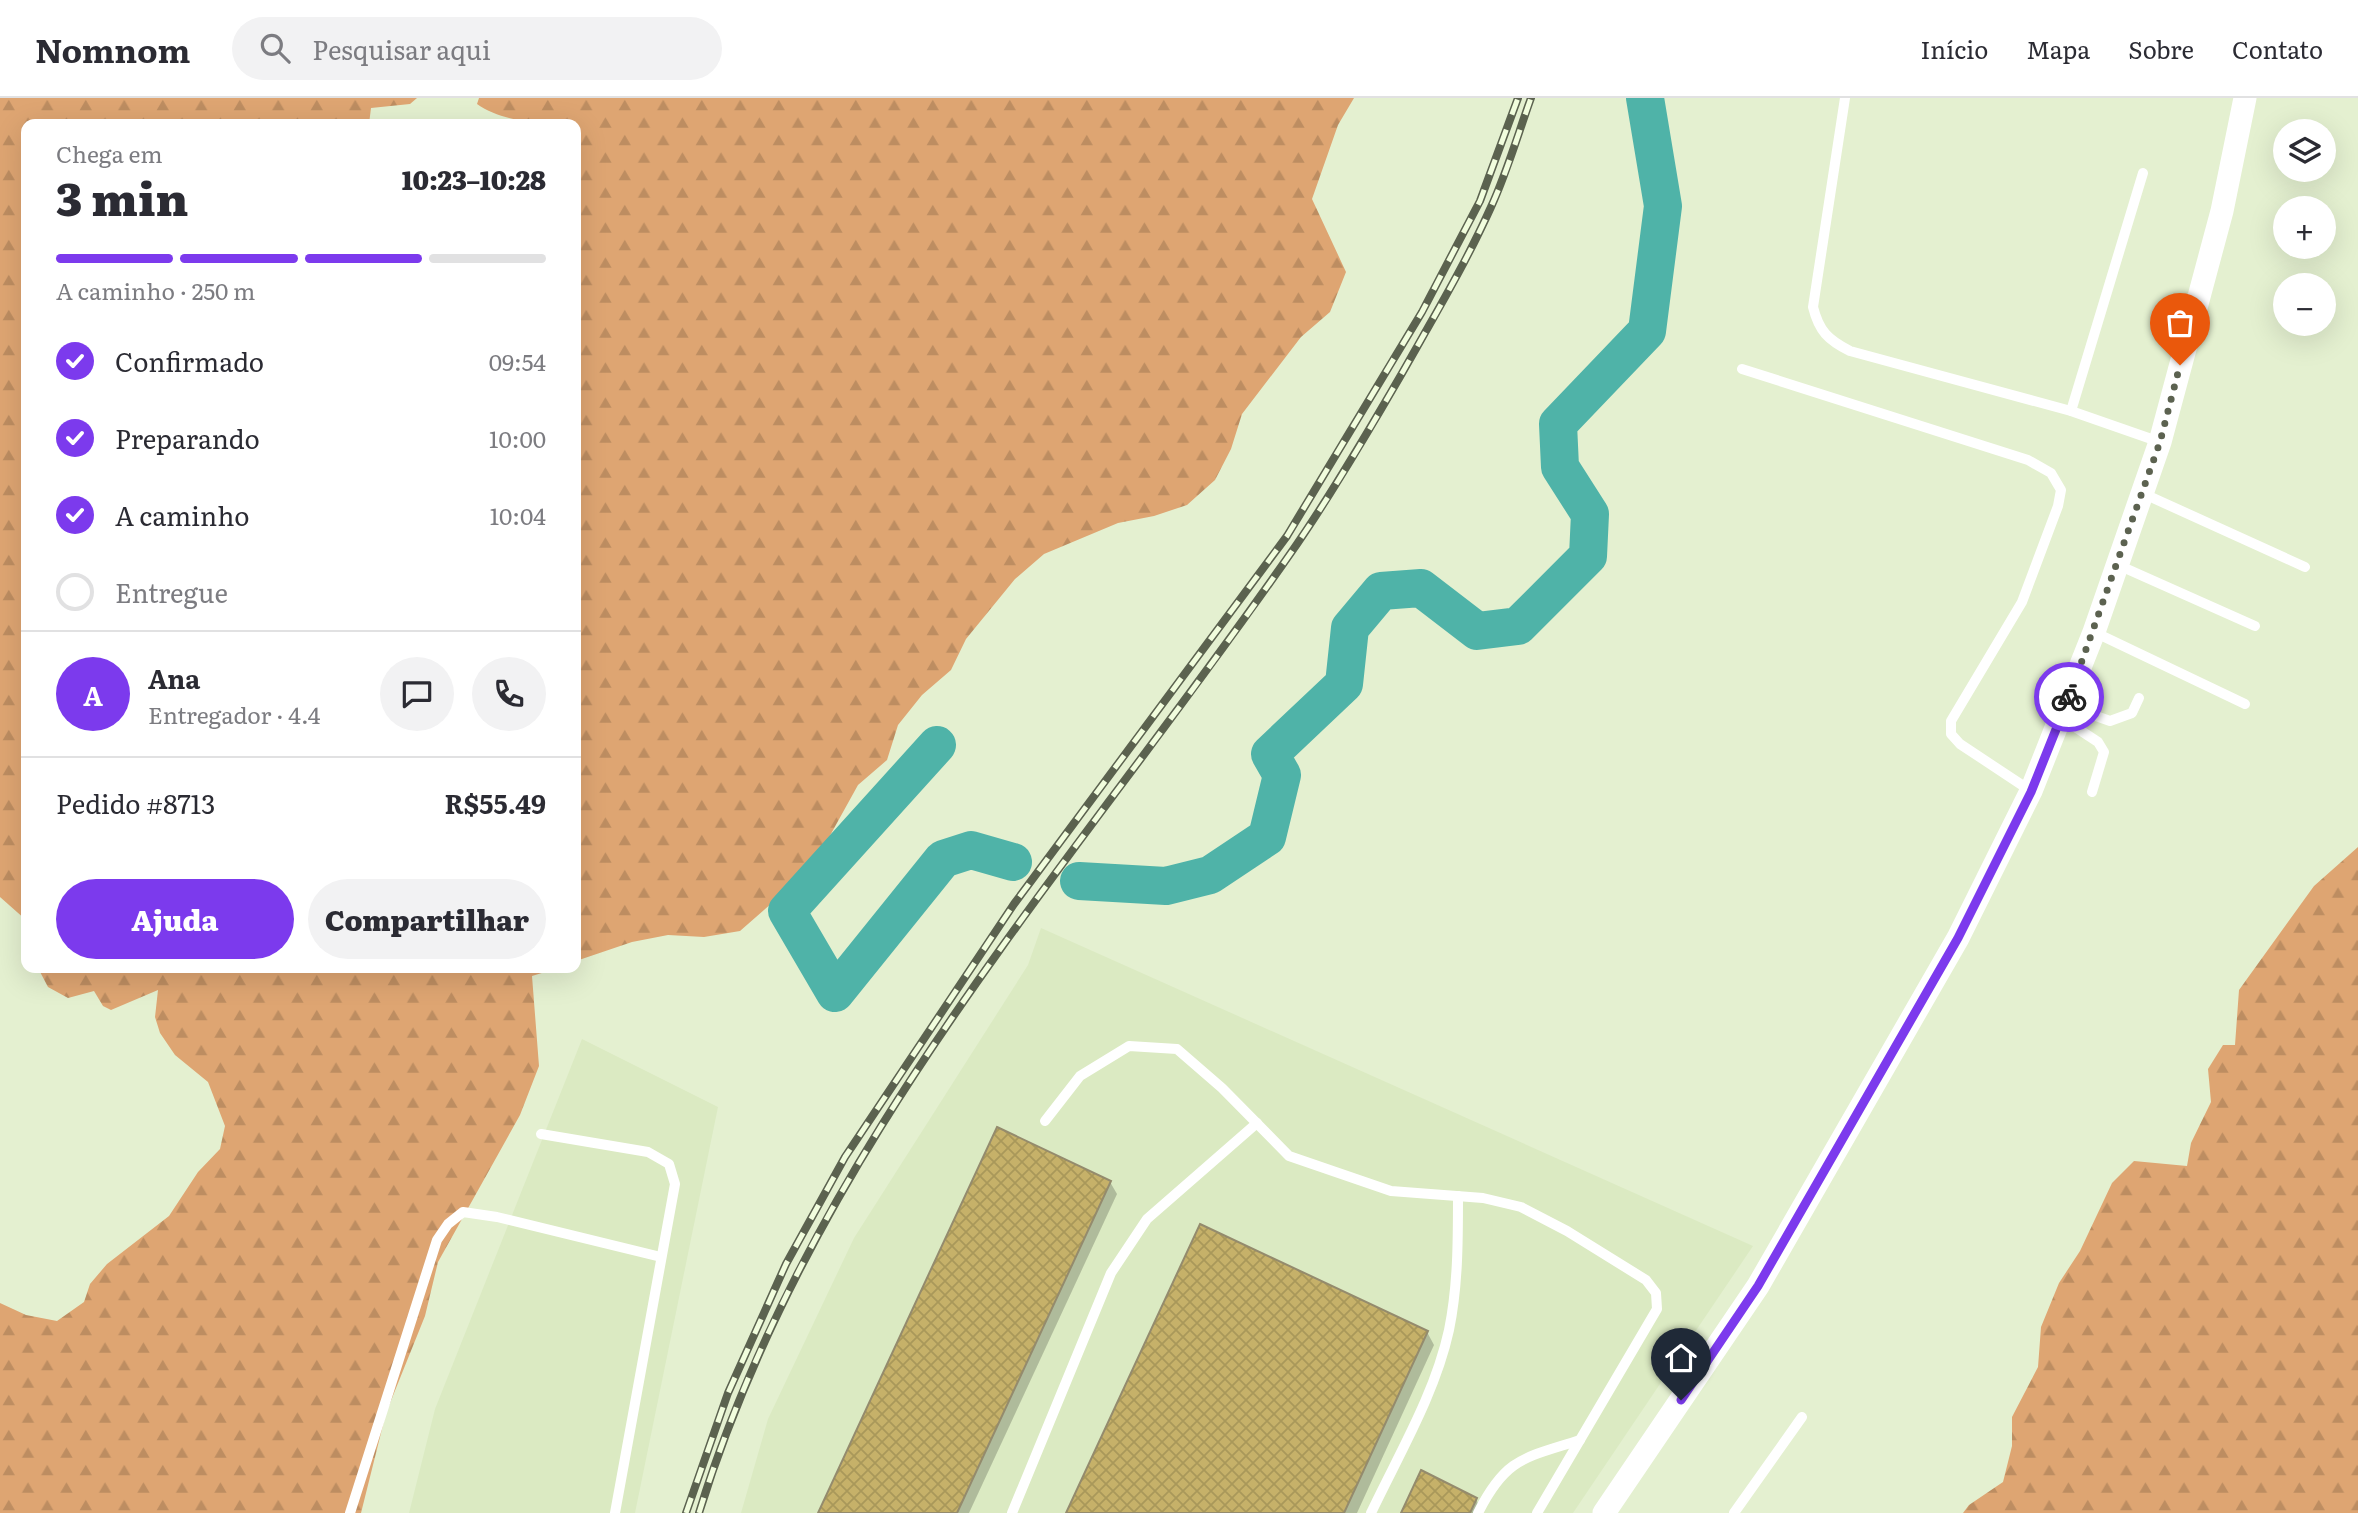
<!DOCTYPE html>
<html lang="pt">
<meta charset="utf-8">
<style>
:root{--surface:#fff;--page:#f2f2f3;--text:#2b2b33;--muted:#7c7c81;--line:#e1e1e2;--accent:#7c3aed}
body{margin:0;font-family:Literata,serif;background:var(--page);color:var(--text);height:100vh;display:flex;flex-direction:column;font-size:26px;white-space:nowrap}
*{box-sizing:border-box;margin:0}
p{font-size:23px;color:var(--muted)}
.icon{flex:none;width:38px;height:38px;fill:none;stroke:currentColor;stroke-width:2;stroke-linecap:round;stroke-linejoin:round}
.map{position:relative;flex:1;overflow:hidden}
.side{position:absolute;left:21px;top:21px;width:560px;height:854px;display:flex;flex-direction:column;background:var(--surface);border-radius:14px;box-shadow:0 7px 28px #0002}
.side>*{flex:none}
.buttons{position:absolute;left:2273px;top:21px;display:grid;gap:14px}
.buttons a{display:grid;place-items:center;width:63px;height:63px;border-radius:50%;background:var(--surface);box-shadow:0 7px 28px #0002;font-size:35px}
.pin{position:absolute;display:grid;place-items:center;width:60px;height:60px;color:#fff;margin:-72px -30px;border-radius:50% 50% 50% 0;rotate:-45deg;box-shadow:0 0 7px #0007}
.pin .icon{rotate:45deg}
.courier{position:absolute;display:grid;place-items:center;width:70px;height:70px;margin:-35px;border:5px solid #7c3aed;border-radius:50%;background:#fff;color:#222;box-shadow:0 2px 9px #0007}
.summary em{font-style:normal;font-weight:800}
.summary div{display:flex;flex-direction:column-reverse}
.summary{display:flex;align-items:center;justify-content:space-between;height:119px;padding:0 35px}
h1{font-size:46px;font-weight:800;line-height:52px}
.bar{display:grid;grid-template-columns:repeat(4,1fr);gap:10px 7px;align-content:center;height:84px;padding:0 35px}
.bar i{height:9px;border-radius:5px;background:var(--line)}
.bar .selected{background:var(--accent)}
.bar p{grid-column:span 4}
.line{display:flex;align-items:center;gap:18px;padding:0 35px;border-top:2px solid var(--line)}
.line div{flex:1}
.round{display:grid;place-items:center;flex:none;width:74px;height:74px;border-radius:37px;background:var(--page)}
ol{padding:0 35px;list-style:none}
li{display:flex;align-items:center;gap:21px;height:77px}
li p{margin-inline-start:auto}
li .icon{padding:7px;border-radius:50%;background:var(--accent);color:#fff;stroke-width:4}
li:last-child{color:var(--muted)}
li i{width:38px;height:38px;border:4px solid var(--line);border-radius:50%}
.button{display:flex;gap:14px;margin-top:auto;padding:14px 35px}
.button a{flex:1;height:80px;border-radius:42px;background:var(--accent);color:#fff;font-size:28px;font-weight:800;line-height:80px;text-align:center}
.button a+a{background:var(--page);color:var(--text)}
header{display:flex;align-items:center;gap:42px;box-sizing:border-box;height:98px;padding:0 35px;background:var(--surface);border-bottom:2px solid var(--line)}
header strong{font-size:33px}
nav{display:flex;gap:38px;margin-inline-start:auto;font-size:24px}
.search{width:490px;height:63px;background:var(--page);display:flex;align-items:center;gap:18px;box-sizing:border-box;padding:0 24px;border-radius:38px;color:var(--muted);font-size:26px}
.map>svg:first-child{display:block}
.built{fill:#dbeac2}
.forest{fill:url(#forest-firs)}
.shadow{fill:#0003}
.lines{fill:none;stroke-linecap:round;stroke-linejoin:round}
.river{stroke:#4fb3a8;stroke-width:38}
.building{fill:url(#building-cross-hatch);stroke:#948b6d;stroke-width:2}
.lane{stroke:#fff;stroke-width:10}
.street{stroke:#fff;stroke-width:23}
.rail-casing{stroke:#5b624f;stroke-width:8}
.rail{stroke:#f1fddd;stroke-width:5;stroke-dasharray:16;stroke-linecap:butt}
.done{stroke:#5c6250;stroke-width:7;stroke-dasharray:0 12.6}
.route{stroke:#7c3aed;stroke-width:9}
</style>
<header>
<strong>Nomnom</strong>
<div class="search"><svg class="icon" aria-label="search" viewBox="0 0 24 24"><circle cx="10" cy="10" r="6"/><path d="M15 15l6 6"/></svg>Pesquisar aqui</div>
<nav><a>Início</a><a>Mapa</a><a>Sobre</a><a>Contato</a></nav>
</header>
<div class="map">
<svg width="2358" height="1415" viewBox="0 0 2358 1415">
<defs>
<pattern id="forest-firs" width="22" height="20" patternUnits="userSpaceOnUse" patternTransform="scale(1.75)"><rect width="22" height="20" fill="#dea572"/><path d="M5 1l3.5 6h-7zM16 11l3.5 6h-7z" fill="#bd8d61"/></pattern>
<pattern id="building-cross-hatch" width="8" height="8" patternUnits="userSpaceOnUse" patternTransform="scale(1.75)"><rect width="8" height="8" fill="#c6b169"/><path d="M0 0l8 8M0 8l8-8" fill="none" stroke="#a9985a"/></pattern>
</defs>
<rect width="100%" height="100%" fill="#e4f0d0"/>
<g class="built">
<path d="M 1041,830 L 1753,1148 L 1573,1415 L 741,1415 L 768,1321 L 854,1140 L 1028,867 Z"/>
<path d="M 582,941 L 718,1009 L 635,1415 L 409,1415 L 435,1311 Z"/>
</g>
<g class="forest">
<path d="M 0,0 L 417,0 L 410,6 L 371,10 L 369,26 L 26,26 L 26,822 L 0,799 Z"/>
<path d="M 479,0 L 1354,0 L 1338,27 L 1312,101 L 1346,174 L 1330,214 L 1301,239 L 1242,316 L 1231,351 L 1215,382 L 1187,407 L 1154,418 L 1118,425 L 1044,456 L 1015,481 L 966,541 L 951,572 L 922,597 L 898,627 L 887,662 L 858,687 L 822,752 L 798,782 L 740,833 L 704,839 L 668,837 L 632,844 L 576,863 L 576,26 C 544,26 504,25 477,6 Z"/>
<path d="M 2358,749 L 2358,1415 L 1963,1415 L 1969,1407 L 2003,1384 L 2012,1348 L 2012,1319 L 2038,1269 L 2041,1229 L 2059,1185 L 2080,1153 L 2112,1085 L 2134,1063 L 2187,1068 L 2191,1045 L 2211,1004 L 2208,971 L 2223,947 L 2235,947 L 2239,892 L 2314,788 Z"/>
<path d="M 38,870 L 558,870 L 532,878 L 539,968 L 520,1017 L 438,1164 L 425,1218 L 386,1315 L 361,1415 L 0,1415 L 0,1205 L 26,1217 L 57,1223 L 84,1204 L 90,1186 L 107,1166 L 169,1118 L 198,1074 L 220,1051 L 225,1028 L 208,984 L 175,957 L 160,935 L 155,919 L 158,892 L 111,912 L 103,908 L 94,893 L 68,900 L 48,889 Z"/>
</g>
<g class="shadow">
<path d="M 1110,1084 L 1117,1096 L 969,1415 L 820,1415 Z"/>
<path d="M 1427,1234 L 1434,1247 L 1357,1415 L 1068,1415 Z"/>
<path d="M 1476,1401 L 1482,1415 L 1402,1415 Z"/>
</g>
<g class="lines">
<g class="river">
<path d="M 937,647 L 787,813 L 835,895 L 943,761 L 971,752 L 1013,764"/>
<path d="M 1079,783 L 1166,788 L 1210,777 L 1267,739 L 1282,677 L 1270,656 L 1344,586 L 1350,530 L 1381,493 L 1421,490 L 1477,533 L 1518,528 L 1588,458 L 1590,416 L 1560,369 L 1558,326 L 1647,233 L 1663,108 L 1645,0"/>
</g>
</g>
<g class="building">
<path d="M 997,1029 L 1111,1083 L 957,1415 L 818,1415 Z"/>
<path d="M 1200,1126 L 1428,1233 L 1344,1415 L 1066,1415 Z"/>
<path d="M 1421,1372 L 1477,1400 L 1470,1415 L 1401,1415 Z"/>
</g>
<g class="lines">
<g class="lane">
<path d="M 1845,0 L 1813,209 C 1819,233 1828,242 1850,253 L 2071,313 L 2160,344"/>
<path d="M 1742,271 L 2028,362 L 2051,375 L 2061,392 L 2058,408 L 2022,504 L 1951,623 L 1951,636 L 1960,646 L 2031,693"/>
<path d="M 2071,313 L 2143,75"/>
<path d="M 2142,395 L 2305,469"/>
<path d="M 2118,467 L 2255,528"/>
<path d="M 2094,534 L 2245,606"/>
<path d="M 2065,607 L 2110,623 L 2132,615 L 2139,600"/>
<path d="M 2060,619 L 2098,644 L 2104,654 L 2092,694"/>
<path d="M 1045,1023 L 1080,978 L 1129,948 L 1177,951 L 1222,990 L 1289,1058 L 1391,1093 L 1483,1100 L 1521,1109 L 1567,1133 L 1646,1182 L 1656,1195 L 1657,1211 L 1537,1415"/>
<path d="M 541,1036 L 648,1054 L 669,1066 L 675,1086 L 615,1415"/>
<path d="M 350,1415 L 437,1142 L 448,1126 L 463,1114 L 497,1119 L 661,1159"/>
<path d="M 1012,1415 L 1111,1175 L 1147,1121 L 1257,1025"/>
<path d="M 1371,1415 C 1399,1356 1435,1296 1449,1232 C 1458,1188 1458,1143 1458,1098"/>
<path d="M 1478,1415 C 1506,1359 1525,1360 1580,1342"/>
<path d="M 1734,1415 L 1802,1319"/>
</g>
<path class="street" d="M 1604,1415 L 1758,1188 L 1958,840 L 2031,693 L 2094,534 L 2160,344 L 2222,113 L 2245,0"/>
<defs>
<g id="rail">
<path d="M 686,1415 L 728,1295 L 786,1166 L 845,1059 L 1014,806 L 1287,438 L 1422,214 L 1480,103 L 1518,0"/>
<path d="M 699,1415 C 813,1044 1081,759 1297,446 C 1334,392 1368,334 1401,277 C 1432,222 1465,167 1491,109 C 1507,74 1518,36 1531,0"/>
</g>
</defs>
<use href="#rail" class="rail-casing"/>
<use href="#rail" class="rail"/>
</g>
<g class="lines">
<path class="done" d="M 2069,599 L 2160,344 L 2180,267"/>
<path class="route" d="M 1681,1302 L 1758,1188 L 1958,840 L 2031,694 L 2069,599"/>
</g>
</svg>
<div class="buttons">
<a><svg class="icon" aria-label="layers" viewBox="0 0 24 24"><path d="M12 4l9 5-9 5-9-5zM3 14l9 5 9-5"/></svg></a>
<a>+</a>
<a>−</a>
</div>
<div class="pin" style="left:2180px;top:267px;background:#ea580c"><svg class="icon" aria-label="bag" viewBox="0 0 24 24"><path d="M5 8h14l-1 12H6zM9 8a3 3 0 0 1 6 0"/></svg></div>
<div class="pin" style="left:1681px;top:1302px;background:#1f2937"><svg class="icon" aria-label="home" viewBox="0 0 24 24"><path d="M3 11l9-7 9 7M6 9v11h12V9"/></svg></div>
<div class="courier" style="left:2069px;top:599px"><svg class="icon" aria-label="bike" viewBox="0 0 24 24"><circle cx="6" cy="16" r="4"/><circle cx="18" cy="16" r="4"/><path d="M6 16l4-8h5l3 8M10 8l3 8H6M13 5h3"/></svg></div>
<section class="side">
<div class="summary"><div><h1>3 min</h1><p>Chega em</p></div><em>10:23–10:28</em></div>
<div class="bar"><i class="selected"></i><i class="selected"></i><i class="selected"></i><i></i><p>A caminho · 250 m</p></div>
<ol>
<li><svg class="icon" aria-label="check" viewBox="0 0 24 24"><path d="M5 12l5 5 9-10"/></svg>Confirmado<p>09:54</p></li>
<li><svg class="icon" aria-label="check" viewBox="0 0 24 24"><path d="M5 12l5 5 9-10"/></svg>Preparando<p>10:00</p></li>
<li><svg class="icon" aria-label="check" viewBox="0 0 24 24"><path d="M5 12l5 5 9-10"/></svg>A caminho<p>10:04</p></li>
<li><i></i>Entregue</li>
</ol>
<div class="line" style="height:126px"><b class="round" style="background:var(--accent);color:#fff">A</b><div><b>Ana</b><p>Entregador · 4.4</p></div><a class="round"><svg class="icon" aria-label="chat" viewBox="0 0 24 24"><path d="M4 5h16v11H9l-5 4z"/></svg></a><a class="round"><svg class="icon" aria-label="phone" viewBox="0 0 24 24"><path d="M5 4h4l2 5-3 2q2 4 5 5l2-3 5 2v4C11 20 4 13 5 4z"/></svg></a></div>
<div class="line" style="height:91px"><div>Pedido #8713</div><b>R$55.49</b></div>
<div class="button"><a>Ajuda</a><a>Compartilhar</a></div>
</section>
</div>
